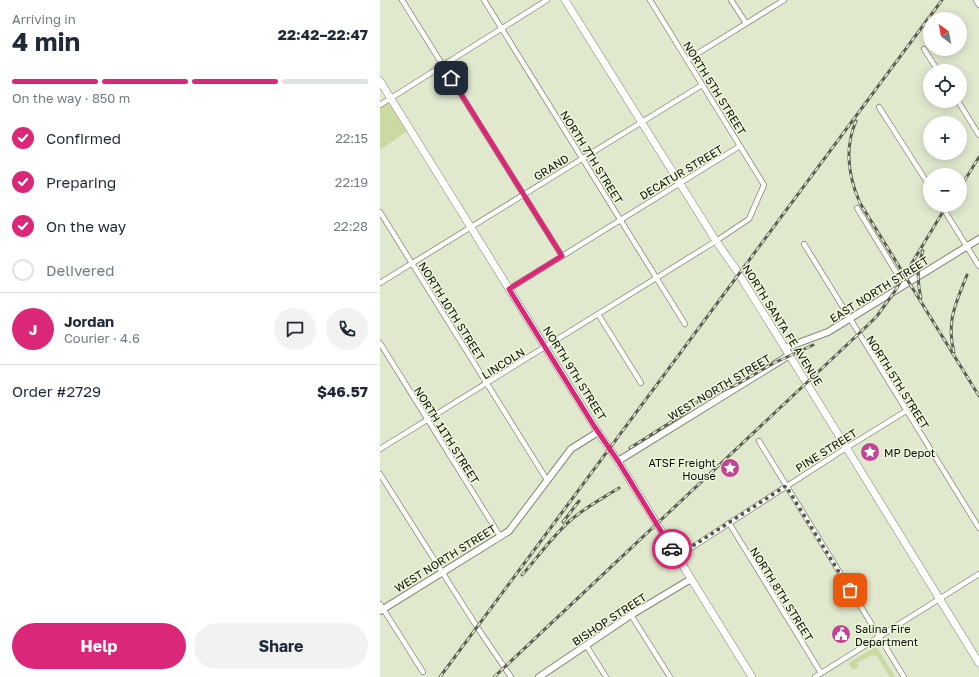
<!DOCTYPE html>
<meta charset="utf-8">
<style>
:root{--surface:#fff;--page:#f2f2f3;--text:#1f2937;--muted:#747a83;--line:#e0e1e3;--accent:#db2777}
body{margin:0;font-family:"Golos Text",sans-serif;background:var(--page);color:var(--text);height:100vh;display:flex;flex-direction:column;font-size:15px;white-space:nowrap}
*{box-sizing:border-box;margin:0}
p{font-size:13px;color:var(--muted)}
.icon{flex:none;width:22px;height:22px;fill:none;stroke:currentColor;stroke-width:2;stroke-linecap:round;stroke-linejoin:round}
.map{position:relative;flex:1;overflow:hidden}
.details{display:flex;flex-direction:column;background:var(--surface);width:380px}
.details>*{flex:none}
.needle{width:26px;rotate:328deg}
.buttons{position:absolute;left:543px;top:12px;display:grid;gap:8px}
.buttons a{display:grid;place-items:center;width:44px;height:44px;border-radius:50%;background:var(--surface);box-shadow:0 2px 10px #0003;font-size:20px}
.pin{position:absolute;display:grid;place-items:center;width:34px;height:34px;color:#fff;margin:-17px;border-radius:8px;box-shadow:0 2px 6px #0006}
.courier{position:absolute;display:grid;place-items:center;width:40px;height:40px;margin:-20px;border:3px solid #db2777;border-radius:50%;background:#fff;color:#222;box-shadow:0 1px 5px #0007}
.headline em{font-style:normal;font-weight:700}
.headline div{display:flex;flex-direction:column-reverse}
.headline{display:flex;align-items:center;justify-content:space-between;height:68px;padding:0 12px}
h1{font-size:26px;font-weight:700;line-height:30px}
.bar{display:grid;grid-template-columns:repeat(4,1fr);gap:6px 4px;align-content:center;height:48px;padding:0 12px}
.bar i{height:5px;border-radius:3px;background:var(--line)}
.bar .on{background:var(--accent)}
.bar p{grid-column:span 4}
.line{display:flex;align-items:center;gap:10px;padding:0 12px;border-top:1px solid var(--line)}
.line div{flex:1}
.round{display:grid;place-items:center;flex:none;width:42px;height:42px;border-radius:21px;background:var(--page)}
ol{padding:0 12px;list-style:none}
li{display:flex;align-items:center;gap:12px;height:44px}
li p{margin-inline-start:auto}
li .icon{padding:4px;border-radius:50%;background:var(--accent);color:#fff;stroke-width:4}
li:last-child{color:var(--muted)}
li i{width:22px;height:22px;border:2px solid var(--line);border-radius:50%}
.primary-button{display:flex;gap:8px;margin-top:auto;padding:8px 12px}
.primary-button a{flex:1;height:46px;border-radius:24px;background:var(--accent);color:#fff;font-size:16px;font-weight:700;line-height:46px;text-align:center}
.primary-button a+a{background:var(--page);color:var(--text)}
main{display:flex;flex:1;min-height:0}
.map>svg:first-child{display:block}
.green{fill:#cadaa2}
.lines{fill:none;stroke-linecap:round;stroke-linejoin:round}
.minor-casing{stroke:#818970;stroke-width:6}
.tertiary-casing{stroke:#818970;stroke-width:8}
.secondary-casing{stroke:#818970;stroke-width:8}
.primary-casing{stroke:#818970;stroke-width:8}
.minor{stroke:#fff;stroke-width:4.5}
.tertiary{stroke:#fff;stroke-width:6}
.secondary{stroke:#fff;stroke-width:7}
.primary{stroke:#fff;stroke-width:7}
.rail-casing{stroke:#5b6051;stroke-width:3}
.rail{stroke:#eef6db;stroke-width:1.5;stroke-dasharray:4.5;stroke-linecap:butt}
.done{stroke:#555a4b;stroke-width:4;stroke-dasharray:0 7.2}
.route{stroke:#db2777;stroke-width:5}
.labels{text-anchor:middle;dominant-baseline:central;stroke-width:3;stroke-linejoin:round;paint-order:stroke}
.street-label{font-size:11px;fill:#0a0d05;stroke:#eef6db}
.poi-label{font-size:11px;fill:#0a0d05;stroke:#eef6db;text-anchor:start}
</style>
<main>
<section class="details">
<div class="headline"><div><h1>4 min</h1><p>Arriving in</p></div><em>22:42–22:47</em></div>
<div class="bar"><i class="on"></i><i class="on"></i><i class="on"></i><i></i><p>On the way · 850 m</p></div>
<ol>
<li><svg class="icon" aria-label="check" viewBox="0 0 24 24"><path d="M5 12l5 5 9-10"/></svg>Confirmed<p>22:15</p></li>
<li><svg class="icon" aria-label="check" viewBox="0 0 24 24"><path d="M5 12l5 5 9-10"/></svg>Preparing<p>22:19</p></li>
<li><svg class="icon" aria-label="check" viewBox="0 0 24 24"><path d="M5 12l5 5 9-10"/></svg>On the way<p>22:28</p></li>
<li><i></i>Delivered</li>
</ol>
<div class="line" style="height:72px"><b class="round" style="background:var(--accent);color:#fff">J</b><div><b>Jordan</b><p>Courier · 4.6</p></div><a class="round"><svg class="icon" aria-label="chat" viewBox="0 0 24 24"><path d="M4 5h16v11H9l-5 4z"/></svg></a><a class="round"><svg class="icon" aria-label="phone" viewBox="0 0 24 24"><path d="M5 4h4l2 5-3 2q2 4 5 5l2-3 5 2v4C11 20 4 13 5 4z"/></svg></a></div>
<div class="line" style="height:52px"><div>Order #2729</div><b>$46.57</b></div>
<div class="primary-button"><a>Help</a><a>Share</a></div>
</section>
<div class="map">
<svg width="599" height="677" viewBox="0 0 599 677">
<rect width="100%" height="100%" fill="#e0e9ce"/>
<g class="green">
<path d="M 11,98 L 30,129 L 0,150 L 0,105 Z"/>
<path d="M 495,647 L 498,649 L 515,677 L 510,677 L 496,655 L 493,657 L 492,655 L 477,663 L 479,666 L 475,669 L 472,669 L 469,664 L 470,662 Z"/>
</g>
<g class="lines">
<defs>
<g id="minor">
<path d="M 22,0 L 182,256"/>
<path d="M 104,0 L 305,324"/>
<path d="M 351,0 L 366,23"/>
<path d="M 596,0 L 599,5"/>
<path d="M 544,49 L 558,71"/>
<path d="M 307,60 L 404,0"/>
<path d="M 578,101 L 599,135"/>
<path d="M 0,105 L 167,0"/>
<path d="M 499,107 L 550,187"/>
<path d="M 561,205 L 599,266"/>
<path d="M 477,208 L 524,285"/>
<path d="M 0,212 L 167,480"/>
<path d="M 424,244 L 599,528"/>
<path d="M 0,283 L 322,85"/>
<path d="M 129,289 L 360,146"/>
<path d="M 218,314 L 261,383"/>
<path d="M 0,343 L 120,536"/>
<path d="M 379,441 L 524,677"/>
<path d="M 0,449 L 336,241 L 369,219 L 384,185 L 270,0"/>
<path d="M 0,474 L 97,627 L 131,677"/>
<path d="M 349,523 L 441,673"/>
<path d="M 297,557 L 466,448 L 526,411"/>
<path d="M 0,604 L 43,672"/>
<path d="M 251,615 L 290,677"/>
<path d="M 206,645 L 226,677"/>
<path d="M 435,677 L 599,574"/>
</g>
<g id="tertiary">
<path d="M 405,348 L 448,332 L 599,239"/>
<path d="M 238,461 L 400,361 L 409,355"/>
<path d="M 0,611 L 129,531 L 191,449 L 218,432"/>
<path d="M 159,677 L 251,615 L 311,579"/>
</g>
<path id="secondary" d="M 185,0 L 336,241 L 357,271 L 405,348 L 599,663"/>
<path id="primary" d="M 0,81 L 218,432 L 238,461 L 372,677"/>
</defs>
<use href="#minor" class="minor-casing"/>
<use href="#tertiary" class="tertiary-casing"/>
<use href="#secondary" class="secondary-casing"/>
<use href="#primary" class="primary-casing"/>
<use href="#minor" class="minor"/>
<use href="#tertiary" class="tertiary"/>
<use href="#secondary" class="secondary"/>
<use href="#primary" class="primary"/>
<defs>
<g id="rail">
<path d="M 476,121 C 464,149 468,176 480,203 L 599,396"/>
<path d="M 580,188 L 599,157"/>
<path d="M 541,298 C 537,282 537,266 543,251"/>
<path d="M 574,352 C 566,321 576,303 587,275"/>
<path d="M 313,404 L 329,396 L 356,385 L 394,363 L 433,345"/>
<path d="M 250,448 L 307,412"/>
<path d="M 183,522 L 199,501"/>
<path d="M 142,575 C 159,556 173,535 192,519 C 206,507 223,498 239,488"/>
<path d="M 60,677 L 562,0"/>
<path d="M 114,677 L 488,325 L 497,316 L 515,291 L 567,205"/>
</g>
</defs>
<use href="#rail" class="rail-casing"/>
<use href="#rail" class="rail"/>
</g>
<g class="lines">
<path class="done" d="M 292,549 L 297,556 L 406,486 L 470,590"/>
<path class="route" d="M 71,78 L 182,256 L 129,289 L 214,426 L 238,461 L 292,549"/>
</g>
<defs>
<symbol id="sight-disc" viewBox="-11 -11 22 22"><circle r="9.5" fill="#c24490" stroke="#eef6db"/><path d="M0-6L1.8-2.2L6-1.7L2.9 1.2L3.7 5.4L0 3.3L-3.7 5.4L-2.9 1.2L-6-1.7L-1.8-2.2Z" fill="#fff"/></symbol>
<symbol id="civic-disc" viewBox="-11 -11 22 22"><circle r="9.5" fill="#c24490" stroke="#eef6db"/><path d="M-.6-6.5H3V-4.5H.6V-3L4-1V1h2V6H-6V1h2V-1L-.6-3ZM-1.2 2.5V6h2.4V2.5Z" fill="#fff"/></symbol>
</defs>
<g fill-rule="evenodd">
<use href="#sight-disc" x="479" y="441" width="22" height="22"/>
<use href="#sight-disc" x="339" y="457" width="22" height="22"/>
<use href="#civic-disc" x="450" y="623" width="22" height="22"/>
</g>
<g class="labels">
<g class="street-label">
<text transform="translate(335 88) rotate(58)">NORTH 5TH STREET</text>
<text transform="translate(212 157) rotate(58)">NORTH 7TH STREET</text>
<text transform="translate(171 167) rotate(-32)">GRAND</text>
<text transform="translate(301 172) rotate(-31)">DECATUR STREET</text>
<text transform="translate(499 289) rotate(-32)">EAST NORTH STREET</text>
<text transform="translate(72 311) rotate(58)">NORTH 10TH STREET</text>
<text transform="translate(403 325) rotate(58)">NORTH SANTA FE AVENUE</text>
<text transform="translate(123 363) rotate(-32)">LINCOLN</text>
<text transform="translate(195 373) rotate(58)">NORTH 9TH STREET</text>
<text transform="translate(518 382) rotate(58)">NORTH 5TH STREET</text>
<text transform="translate(339 387) rotate(-31)">WEST NORTH STREET</text>
<text transform="translate(67 435) rotate(58)">NORTH 11TH STREET</text>
<text transform="translate(446 450) rotate(-32)">PINE STREET</text>
<text transform="translate(65 558) rotate(-32)">WEST NORTH STREET</text>
<text transform="translate(402 594) rotate(58)">NORTH 8TH STREET</text>
<text transform="translate(229 619) rotate(-33)">BISHOP STREET</text>
</g>
<g class="poi-label">
<text x="504" y="452">MP Depot</text>
<text x="336" y="462" text-anchor="end">ATSF Freight<tspan x="336" dy="13">House</tspan></text>
<text x="475" y="628">Salina Fire<tspan x="475" dy="13">Department</tspan></text>
</g>
</g>
</svg>
<div class="buttons">
<a><svg class="needle" viewBox="-14 -14 28 28"><path d="M0-13l5 13h-10z" fill="#e53935"/><path d="M0 13l5-13h-10z" fill="#747a83"/></svg></a>
<a><svg class="icon" aria-label="locate" viewBox="0 0 24 24"><circle cx="12" cy="12" r="6"/><path d="M12 2v4M12 18v4M2 12h4M18 12h4"/></svg></a>
<a>+</a>
<a>−</a>
</div>
<div class="pin" style="left:470px;top:590px;background:#ea580c"><svg class="icon" aria-label="bag" viewBox="0 0 24 24"><path d="M5 8h14l-1 12H6zM9 8a3 3 0 0 1 6 0"/></svg></div>
<div class="pin" style="left:71px;top:78px;background:#1f2937"><svg class="icon" aria-label="home" viewBox="0 0 24 24"><path d="M3 11l9-7 9 7M6 9v11h12V9"/></svg></div>
<div class="courier" style="left:292px;top:549px"><svg class="icon" aria-label="car" viewBox="0 0 24 24"><path d="M5 17H2v-5l4-1 3-4h7l3 4 3 1v5h-3M9 17h6M6 11h13"/><circle cx="7" cy="17" r="2"/><circle cx="17" cy="17" r="2"/></svg></div>
</div>
</main>
